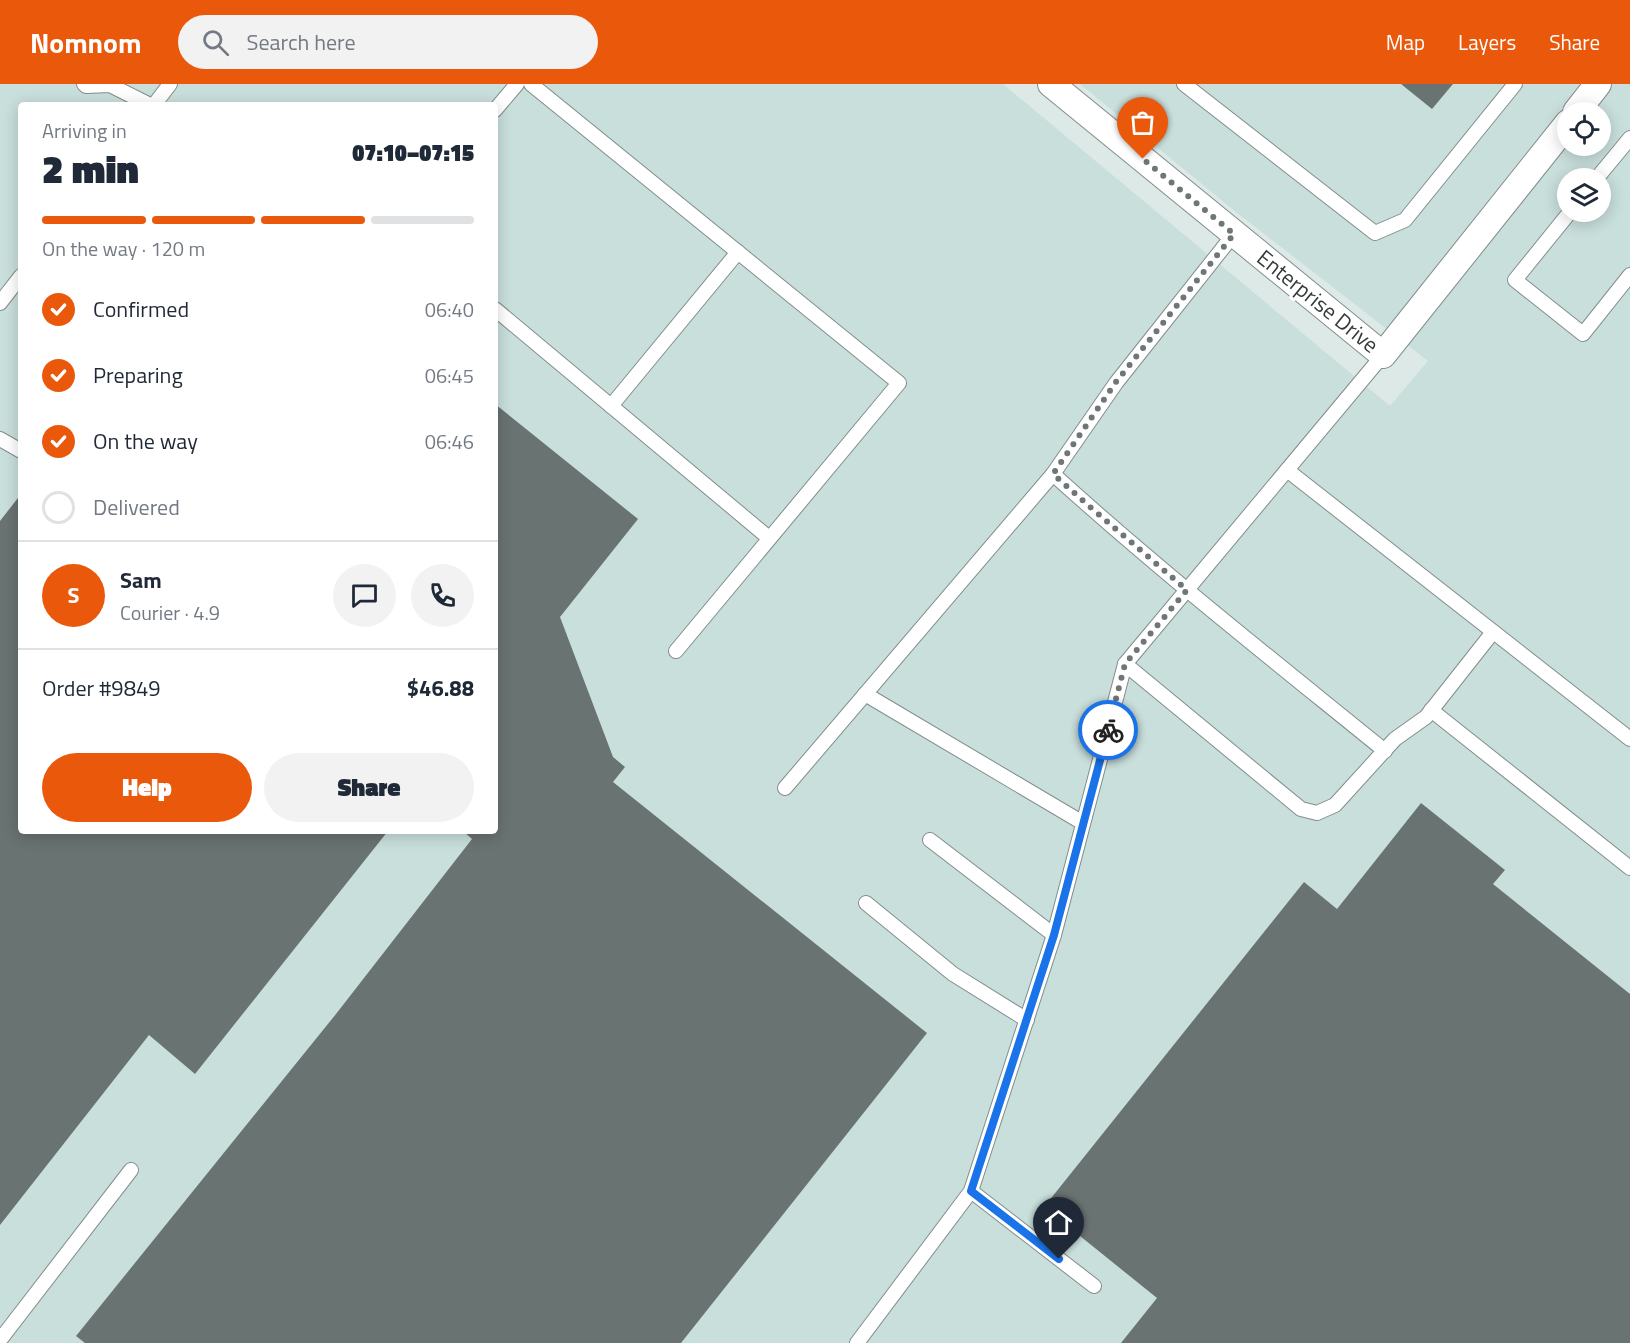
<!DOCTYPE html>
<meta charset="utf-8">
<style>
:root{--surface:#fff;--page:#f2f2f3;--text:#1f2937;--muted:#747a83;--line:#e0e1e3;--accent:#ea580c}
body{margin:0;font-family:"Titillium Web",sans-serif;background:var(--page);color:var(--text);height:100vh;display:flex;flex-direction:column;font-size:22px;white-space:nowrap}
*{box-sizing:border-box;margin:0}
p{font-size:20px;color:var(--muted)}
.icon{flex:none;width:33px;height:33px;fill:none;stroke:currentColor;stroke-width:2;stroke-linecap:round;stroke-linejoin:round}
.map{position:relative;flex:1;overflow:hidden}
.details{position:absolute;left:18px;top:18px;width:480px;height:732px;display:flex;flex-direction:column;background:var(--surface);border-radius:6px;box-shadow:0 3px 15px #0003}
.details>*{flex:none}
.fabs{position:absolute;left:1557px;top:18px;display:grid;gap:12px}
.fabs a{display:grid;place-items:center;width:54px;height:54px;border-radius:50%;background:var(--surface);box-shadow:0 3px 15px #0003;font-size:30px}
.pin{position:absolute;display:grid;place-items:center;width:51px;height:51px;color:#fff;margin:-62px -26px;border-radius:50% 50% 50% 0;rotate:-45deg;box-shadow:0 0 6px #0007}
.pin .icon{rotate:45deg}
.courier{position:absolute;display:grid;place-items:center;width:60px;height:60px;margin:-30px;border:4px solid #1a73e8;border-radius:50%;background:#fff;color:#222;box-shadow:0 2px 8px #0007}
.head em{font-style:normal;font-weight:800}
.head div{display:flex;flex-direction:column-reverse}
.head{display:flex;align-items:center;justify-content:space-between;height:102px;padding:0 24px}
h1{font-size:39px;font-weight:800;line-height:45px}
.bar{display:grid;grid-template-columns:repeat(4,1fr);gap:9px 6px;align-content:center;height:72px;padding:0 24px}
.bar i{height:8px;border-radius:4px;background:var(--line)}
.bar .current{background:var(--accent)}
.bar p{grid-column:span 4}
.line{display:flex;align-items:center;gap:15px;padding:0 24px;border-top:2px solid var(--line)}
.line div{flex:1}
.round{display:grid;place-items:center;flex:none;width:63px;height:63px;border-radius:32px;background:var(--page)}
ol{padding:0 24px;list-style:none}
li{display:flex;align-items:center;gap:18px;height:66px}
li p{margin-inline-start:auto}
li .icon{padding:6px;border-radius:50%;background:var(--accent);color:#fff;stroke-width:4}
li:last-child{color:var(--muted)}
li i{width:33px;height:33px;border:3px solid var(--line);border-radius:50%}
.primary-button{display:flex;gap:12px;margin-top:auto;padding:12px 24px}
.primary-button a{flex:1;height:69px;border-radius:36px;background:var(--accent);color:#fff;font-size:24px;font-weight:800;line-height:69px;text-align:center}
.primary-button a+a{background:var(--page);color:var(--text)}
header{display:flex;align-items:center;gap:36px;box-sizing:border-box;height:84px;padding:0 30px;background:var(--accent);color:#fff}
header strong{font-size:28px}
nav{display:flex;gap:33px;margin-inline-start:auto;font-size:21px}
.search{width:420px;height:54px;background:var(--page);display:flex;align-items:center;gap:15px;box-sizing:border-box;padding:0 21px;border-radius:33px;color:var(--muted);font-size:22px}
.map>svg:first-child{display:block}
.built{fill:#c9dfdc;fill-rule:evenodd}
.building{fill:#697372}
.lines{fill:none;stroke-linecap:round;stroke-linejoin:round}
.service-casing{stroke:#828d8c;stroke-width:16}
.minor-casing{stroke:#828d8c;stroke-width:28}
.service{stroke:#fff;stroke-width:14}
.minor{stroke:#fff;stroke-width:26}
.done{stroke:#6f7776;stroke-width:6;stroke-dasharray:0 10.8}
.route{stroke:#1a73e8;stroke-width:8}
.labels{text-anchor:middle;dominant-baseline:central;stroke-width:6;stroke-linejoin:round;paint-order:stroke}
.street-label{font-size:22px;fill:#353939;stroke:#fff}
</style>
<header>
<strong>Nomnom</strong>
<div class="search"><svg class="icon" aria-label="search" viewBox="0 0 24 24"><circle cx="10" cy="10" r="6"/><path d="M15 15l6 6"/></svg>Search here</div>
<nav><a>Map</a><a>Layers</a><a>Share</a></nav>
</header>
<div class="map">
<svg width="1630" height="1259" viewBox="0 0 1630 1259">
<rect width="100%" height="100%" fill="#dce9e7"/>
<path class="built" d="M 0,0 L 1003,0 L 1390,322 L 1428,277 L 1236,128 L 1080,0 L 1630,0 L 1630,1259 L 0,1259 ZM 21,21 L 495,21 L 495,747 L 21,747 ZM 1568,28 L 1600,28 L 1600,62 L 1568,62 ZM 1568,94 L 1600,94 L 1600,128 L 1568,128 Z"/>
<g class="building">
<path d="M 1401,0 L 1453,0 L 1432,25 Z"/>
<path d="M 495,320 L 638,435 L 560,533 L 613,673 L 625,683 L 613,698 L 927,949 L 681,1259 L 85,1259 L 76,1252 L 336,930 L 472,755 L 463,747 L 495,747 Z"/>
<path d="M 21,410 L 21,747 L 388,747 L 195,990 L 149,951 L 0,1141 L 0,437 Z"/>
<path d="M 1421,719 L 1505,786 L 1493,800 L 1630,910 L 1630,1259 L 1121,1259 L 1157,1214 L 1044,1123 L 1304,798 L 1337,825 Z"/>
</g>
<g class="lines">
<defs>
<g id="service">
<path d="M 84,0 L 86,2 L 110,1 L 150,21"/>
<path d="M 531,0 L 899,299 L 676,567"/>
<path d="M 1184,0 L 1375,149 L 1405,136 L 1515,0"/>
<path d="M 154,21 L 170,0"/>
<path d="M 495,26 L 517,0"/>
<path d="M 1597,94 L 1630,54"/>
<path d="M 1570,128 L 1515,196 L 1583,250 L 1630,191"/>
<path d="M 0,219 L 21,192"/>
<path d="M 495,225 L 769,454"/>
<path d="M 611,322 L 738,168"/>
<path d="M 0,355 L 21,367"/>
<path d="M 1287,386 L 1630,655"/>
<path d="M 1053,390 L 1116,299 L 1234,150"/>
<path d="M 1125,580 L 1301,725 L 1317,729 L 1335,721 L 1395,655 L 1426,633 L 1493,548"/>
<path d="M 865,610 L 1083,739"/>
<path d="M 1431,626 L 1630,784"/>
<path d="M 785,704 L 1053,390 C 1160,487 1273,576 1385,667"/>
<path d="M 930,756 L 1054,851"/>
<path d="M 866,819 L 953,890 L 1027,936"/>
<path d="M 971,1107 L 1094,1202"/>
<path d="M 0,1256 L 131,1086"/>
<path d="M 857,1259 L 971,1107 L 1054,851 L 1125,580 L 1383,271"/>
</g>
<g id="minor">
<path d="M 1051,0 L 1383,271 L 1568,39"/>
<path d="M 1576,28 L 1598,0"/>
</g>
</defs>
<use href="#service" class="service-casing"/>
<use href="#minor" class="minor-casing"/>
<use href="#service" class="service"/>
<use href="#minor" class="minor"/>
</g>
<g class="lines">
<path class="done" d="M 1108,646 L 1125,580 L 1187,506 L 1089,422 L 1053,390 L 1116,298 L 1234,150 L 1143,75"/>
<path class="route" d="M 1059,1175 L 971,1107 L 1054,851 L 1108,646"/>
</g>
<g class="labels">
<g class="street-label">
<text transform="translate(1318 217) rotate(39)">Enterprise Drive</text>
</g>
</g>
</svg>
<div class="fabs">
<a><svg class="icon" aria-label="locate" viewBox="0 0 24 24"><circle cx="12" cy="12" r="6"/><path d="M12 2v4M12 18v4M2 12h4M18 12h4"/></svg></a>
<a><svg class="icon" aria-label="layers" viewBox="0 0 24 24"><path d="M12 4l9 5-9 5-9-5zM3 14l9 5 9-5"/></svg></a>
</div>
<div class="pin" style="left:1143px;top:75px;background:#ea580c"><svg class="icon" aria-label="bag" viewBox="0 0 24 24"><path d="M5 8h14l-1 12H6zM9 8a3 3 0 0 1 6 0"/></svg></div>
<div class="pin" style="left:1059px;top:1175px;background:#1f2937"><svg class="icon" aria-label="home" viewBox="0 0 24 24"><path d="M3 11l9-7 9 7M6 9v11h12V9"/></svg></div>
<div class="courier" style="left:1108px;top:646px"><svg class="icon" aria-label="bike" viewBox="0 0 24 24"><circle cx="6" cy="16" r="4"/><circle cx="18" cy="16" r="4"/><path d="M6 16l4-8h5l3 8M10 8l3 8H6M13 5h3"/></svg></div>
<section class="details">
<div class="head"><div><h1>2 min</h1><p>Arriving in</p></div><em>07:10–07:15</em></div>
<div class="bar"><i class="current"></i><i class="current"></i><i class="current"></i><i></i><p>On the way · 120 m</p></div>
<ol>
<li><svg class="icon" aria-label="check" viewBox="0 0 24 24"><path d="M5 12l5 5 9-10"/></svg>Confirmed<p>06:40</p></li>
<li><svg class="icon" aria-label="check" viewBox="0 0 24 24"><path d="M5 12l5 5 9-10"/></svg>Preparing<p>06:45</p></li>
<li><svg class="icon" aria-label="check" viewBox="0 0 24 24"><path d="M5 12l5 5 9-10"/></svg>On the way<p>06:46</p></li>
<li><i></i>Delivered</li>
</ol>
<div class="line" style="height:108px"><b class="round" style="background:var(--accent);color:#fff">S</b><div><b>Sam</b><p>Courier · 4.9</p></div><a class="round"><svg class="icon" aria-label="chat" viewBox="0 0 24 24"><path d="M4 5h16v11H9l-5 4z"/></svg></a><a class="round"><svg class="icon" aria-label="phone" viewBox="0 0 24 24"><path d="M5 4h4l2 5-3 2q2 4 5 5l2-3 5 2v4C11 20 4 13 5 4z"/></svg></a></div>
<div class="line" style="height:78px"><div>Order #9849</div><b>$46.88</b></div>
<div class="primary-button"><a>Help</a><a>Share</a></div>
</section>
</div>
